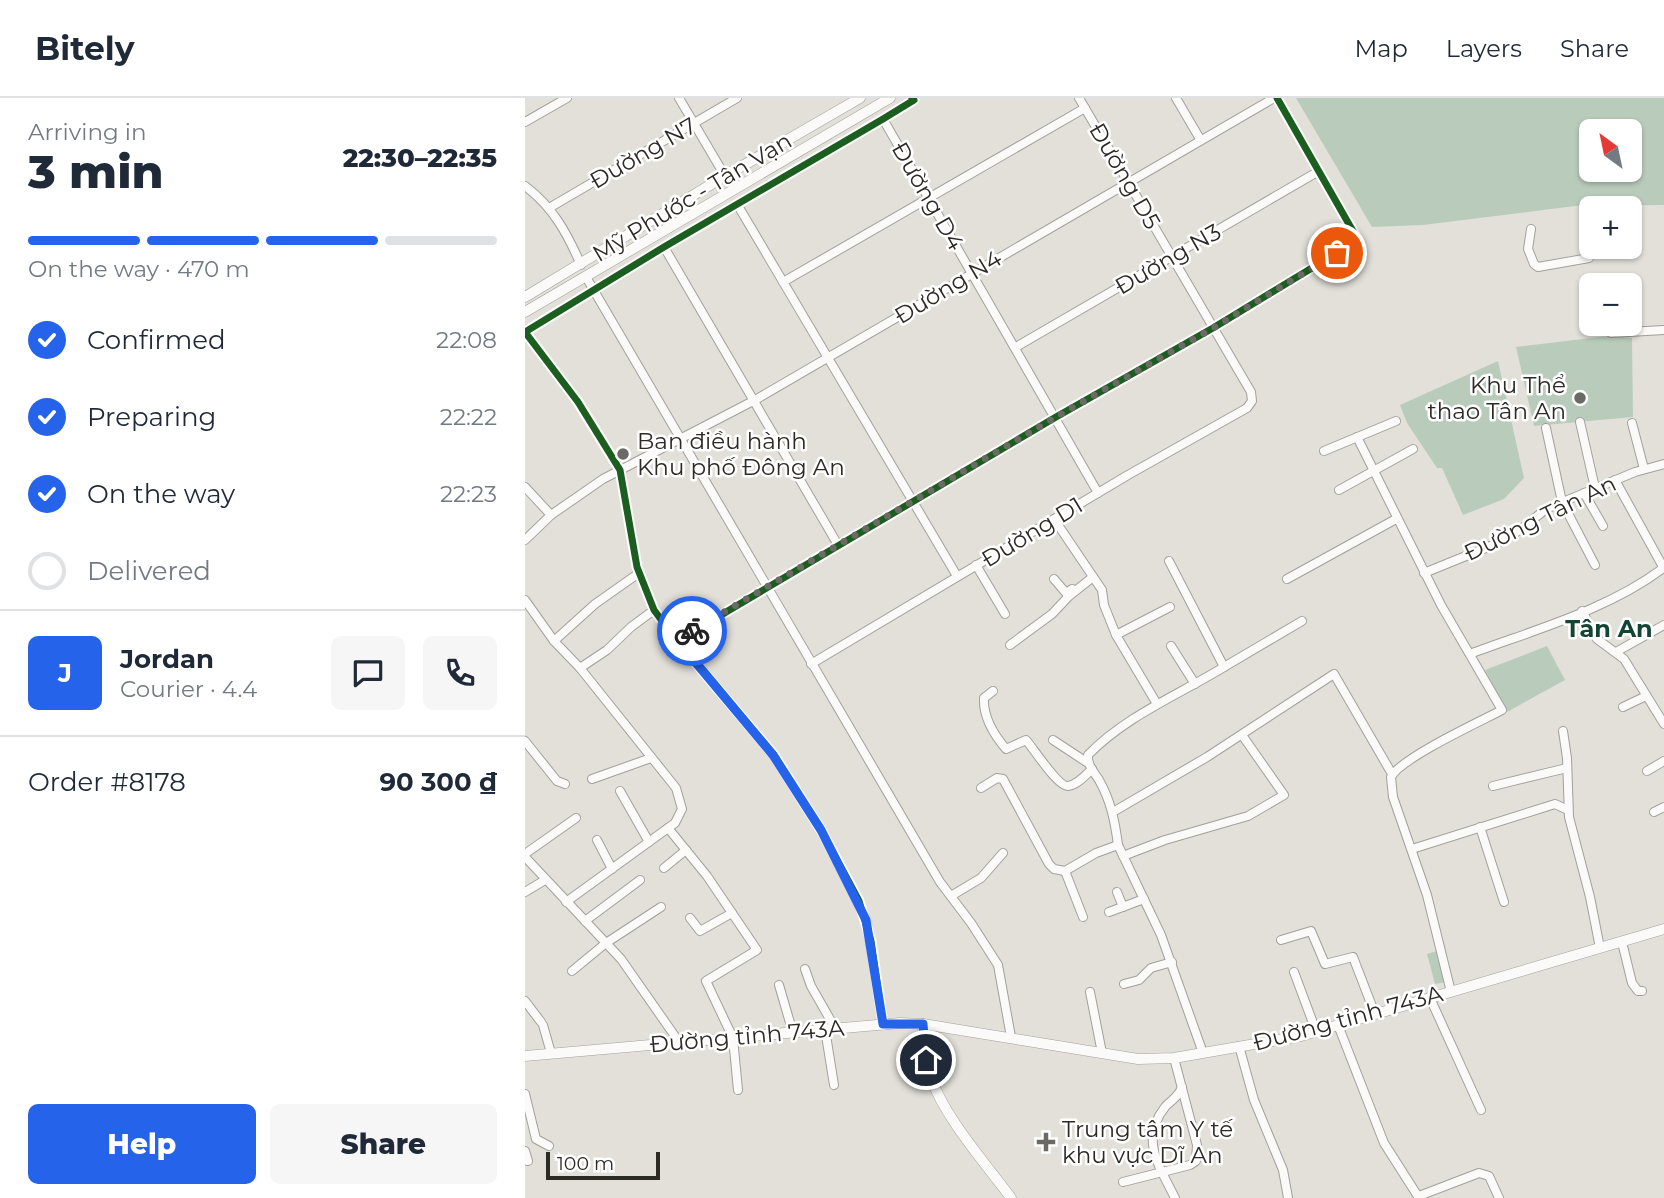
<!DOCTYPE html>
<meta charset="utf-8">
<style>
:root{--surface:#fff;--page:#f6f6f7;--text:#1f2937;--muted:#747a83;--line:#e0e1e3;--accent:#2563eb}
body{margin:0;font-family:Montserrat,sans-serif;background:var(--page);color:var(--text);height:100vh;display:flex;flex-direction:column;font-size:26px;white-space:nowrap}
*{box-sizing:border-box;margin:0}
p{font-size:23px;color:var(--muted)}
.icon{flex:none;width:38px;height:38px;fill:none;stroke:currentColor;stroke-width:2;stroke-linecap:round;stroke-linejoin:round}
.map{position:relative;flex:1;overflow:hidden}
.sheet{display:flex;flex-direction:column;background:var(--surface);width:525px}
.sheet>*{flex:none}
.needle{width:46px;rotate:327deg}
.fabs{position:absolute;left:1054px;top:21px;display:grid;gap:14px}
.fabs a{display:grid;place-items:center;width:63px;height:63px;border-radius:10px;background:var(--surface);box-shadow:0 2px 5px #0004;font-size:35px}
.scale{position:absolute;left:21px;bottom:18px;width:114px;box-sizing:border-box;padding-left:7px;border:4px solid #2c2a25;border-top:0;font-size:19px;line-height:24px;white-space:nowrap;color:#2c2a25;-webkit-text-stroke:5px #fff;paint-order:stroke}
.pin{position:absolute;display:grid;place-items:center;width:60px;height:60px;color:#fff;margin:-30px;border:4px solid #fff;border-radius:50%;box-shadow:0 2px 7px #0007}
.courier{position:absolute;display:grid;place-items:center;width:70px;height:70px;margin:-35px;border:5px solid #2563eb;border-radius:50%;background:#fff;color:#222;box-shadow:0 2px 9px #0007}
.head em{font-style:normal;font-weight:800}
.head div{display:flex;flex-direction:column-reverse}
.head{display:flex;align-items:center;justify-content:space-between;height:119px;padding:0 28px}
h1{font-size:46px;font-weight:800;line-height:52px}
.bar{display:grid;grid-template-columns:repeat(4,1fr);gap:10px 7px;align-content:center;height:84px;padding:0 28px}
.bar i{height:9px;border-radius:5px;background:var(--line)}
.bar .current{background:var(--accent)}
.bar p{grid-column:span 4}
.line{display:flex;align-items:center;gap:18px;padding:0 28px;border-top:2px solid var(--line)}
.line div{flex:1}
.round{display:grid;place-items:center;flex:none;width:74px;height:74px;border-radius:10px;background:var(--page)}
ol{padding:0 28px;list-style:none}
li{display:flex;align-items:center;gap:21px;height:77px}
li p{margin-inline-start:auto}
li .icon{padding:7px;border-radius:50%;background:var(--accent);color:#fff;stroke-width:4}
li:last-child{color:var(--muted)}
li i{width:38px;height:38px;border:4px solid var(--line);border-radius:50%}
.cta{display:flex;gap:14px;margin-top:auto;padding:14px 28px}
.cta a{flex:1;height:80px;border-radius:10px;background:var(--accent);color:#fff;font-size:28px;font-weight:800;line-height:80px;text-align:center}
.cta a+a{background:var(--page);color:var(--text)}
header{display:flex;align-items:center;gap:42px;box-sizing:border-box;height:98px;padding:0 35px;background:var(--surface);border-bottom:2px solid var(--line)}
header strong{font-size:33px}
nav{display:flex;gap:38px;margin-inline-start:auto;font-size:24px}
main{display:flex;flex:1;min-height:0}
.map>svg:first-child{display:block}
.green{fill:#b9ccbc;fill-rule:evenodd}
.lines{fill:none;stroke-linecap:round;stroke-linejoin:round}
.minor-casing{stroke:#a2a09b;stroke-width:10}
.major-casing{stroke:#a2a09b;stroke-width:11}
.minor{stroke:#fbfaf9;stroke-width:8}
.major{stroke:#fbfaf9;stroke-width:10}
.cycleway-casing{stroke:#fff;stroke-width:11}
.cycleway{stroke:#1b5e20;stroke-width:7}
.done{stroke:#6c6a64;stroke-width:7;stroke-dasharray:0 12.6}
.route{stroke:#2563eb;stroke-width:9}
.poi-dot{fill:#6c6a64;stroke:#fff;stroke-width:2.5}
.labels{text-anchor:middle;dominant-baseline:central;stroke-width:5;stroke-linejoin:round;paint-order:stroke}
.street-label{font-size:23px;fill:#2c2a25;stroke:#fff}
.poi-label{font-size:23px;fill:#2c2a25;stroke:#fff;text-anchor:start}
.neighbourhood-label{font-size:24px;font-weight:bold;fill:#134535;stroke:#fff}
</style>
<header>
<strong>Bitely</strong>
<nav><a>Map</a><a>Layers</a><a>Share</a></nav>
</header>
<main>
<section class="sheet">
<div class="head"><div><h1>3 min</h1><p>Arriving in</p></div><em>22:30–22:35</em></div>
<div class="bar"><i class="current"></i><i class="current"></i><i class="current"></i><i></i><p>On the way · 470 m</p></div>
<ol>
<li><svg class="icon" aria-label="check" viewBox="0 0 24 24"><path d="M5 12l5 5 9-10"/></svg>Confirmed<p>22:08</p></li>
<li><svg class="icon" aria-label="check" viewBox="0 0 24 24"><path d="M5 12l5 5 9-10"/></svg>Preparing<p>22:22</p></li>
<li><svg class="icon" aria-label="check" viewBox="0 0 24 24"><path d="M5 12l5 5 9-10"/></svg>On the way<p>22:23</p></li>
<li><i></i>Delivered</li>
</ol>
<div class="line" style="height:126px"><b class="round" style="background:var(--accent);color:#fff">J</b><div><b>Jordan</b><p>Courier · 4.4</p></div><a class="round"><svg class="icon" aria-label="chat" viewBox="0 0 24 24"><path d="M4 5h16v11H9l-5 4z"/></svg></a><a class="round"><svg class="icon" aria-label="phone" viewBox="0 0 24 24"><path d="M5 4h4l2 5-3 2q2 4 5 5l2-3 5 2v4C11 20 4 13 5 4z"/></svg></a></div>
<div class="line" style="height:91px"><div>Order #8178</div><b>90 300 ₫</b></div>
<div class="cta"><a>Help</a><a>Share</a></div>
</section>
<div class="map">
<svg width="1139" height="1100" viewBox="0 0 1139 1100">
<rect width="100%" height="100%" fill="#e2e0d9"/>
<g class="green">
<path d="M 771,0 L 1139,0 L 1139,107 L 1050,108 L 898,127 L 847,129 ZM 1066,33 L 1104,33 L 1104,72 L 1066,72 Z"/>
<path d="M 1083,238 L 1107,240 L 1108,319 L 1009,328 L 991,249 Z"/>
<path d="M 973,263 L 999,380 L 979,401 L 938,417 L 917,370 L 912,370 L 882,325 L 875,307 Z"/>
<path d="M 1022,548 L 1040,582 L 982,614 L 960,572 Z"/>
<path d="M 912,853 L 921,884 L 910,886 L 902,856 Z"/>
</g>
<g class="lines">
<defs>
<g id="minor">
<path d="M 154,0 L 200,78"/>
<path d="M 651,0 L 675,41"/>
<path d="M 358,21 L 573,395"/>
<path d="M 0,24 L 42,0"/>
<path d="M 0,88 C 28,109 42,135 56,167"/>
<path d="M 212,106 L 432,478"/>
<path d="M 24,110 L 212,0"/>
<path d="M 1006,131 L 1003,151 L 1009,166 L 1013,169 L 1064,160"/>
<path d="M 139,149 L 313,447"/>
<path d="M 61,179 L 415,784 L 446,825 L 473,867 L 486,939"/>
<path d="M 258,184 L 560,10"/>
<path d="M 1084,226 L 1086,235 L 1139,232"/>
<path d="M 491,249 L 794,73"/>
<path d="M 1055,324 L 1070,390"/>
<path d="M 1107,325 L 1119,371"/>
<path d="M 1021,330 L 1037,404 L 1070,467"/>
<path d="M 832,339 L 916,507 L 977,612 C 954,624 876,660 866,679 L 868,699 L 902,797 L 926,894"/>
<path d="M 799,353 L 871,323"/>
<path d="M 0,389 L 26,417"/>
<path d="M 814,392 L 888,351"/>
<path d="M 1059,395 L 1078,428"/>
<path d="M 529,421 L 577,492 L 579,507 L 591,537"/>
<path d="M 0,442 L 26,417 L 78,381 L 230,302 L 749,0"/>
<path d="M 451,467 L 480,516"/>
<path d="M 899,475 L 973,445 L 995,432 L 1021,411 L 1110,374 L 1139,366"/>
<path d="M 529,481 L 541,495 L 547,491"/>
<path d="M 762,481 L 871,421"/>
<path d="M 0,502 L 29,543 L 55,570 L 151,690 L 157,711 L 150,725 L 41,804"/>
<path d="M 1057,513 L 1072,541 L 1099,561 L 1139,626"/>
<path d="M 29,543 L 70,506 L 114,475"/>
<path d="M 152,543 L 531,319 L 688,230 L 833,142 L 752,0"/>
<path d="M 485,547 L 527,516 L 544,498 L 568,479"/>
<path d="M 646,548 L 670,586"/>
<path d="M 1091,554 L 1139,527"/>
<path d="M 945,556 C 1009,532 1082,512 1137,471 L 1137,467 L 1090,382"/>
<path d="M 286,566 L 603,377 L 722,310 L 727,303 L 726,294 L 554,0"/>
<path d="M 699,569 L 777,523"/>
<path d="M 55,570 L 82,552 L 106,529 L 129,512"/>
<path d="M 468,593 L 459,600 C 458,618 469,637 481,651 L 501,642 C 509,651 533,689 543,688 C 552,687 561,677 567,671"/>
<path d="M 632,606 L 591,537 L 645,509"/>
<path d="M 1098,609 L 1121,598"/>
<path d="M 1038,633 L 1042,660 L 1044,719 L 1065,799 L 1075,850"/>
<path d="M 528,642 L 563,665"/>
<path d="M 0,643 L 32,683 L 40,686"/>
<path d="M 1122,673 L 1139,663"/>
<path d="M 67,681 L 126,660"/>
<path d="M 968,688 L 1042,670"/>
<path d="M 456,690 L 472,680 L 478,681 L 524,766 L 529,771 L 540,773 L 571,755 L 593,747 L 636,837 L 678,955"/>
<path d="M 95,693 L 124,744"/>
<path d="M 588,714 L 682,659 L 809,576 L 867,676"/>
<path d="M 1129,714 L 1139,709"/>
<path d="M 955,729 L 979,804"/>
<path d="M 143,730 L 182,778 L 232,852 L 181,883 L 208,940 L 213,992"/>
<path d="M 72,742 L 87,771"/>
<path d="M 593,747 C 590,724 586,703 574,682 C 569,674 562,667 563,657 C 601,618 653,597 699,569 L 644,463"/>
<path d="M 887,751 L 1030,706 L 1043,712"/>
<path d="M 0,756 L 51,720"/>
<path d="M 598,758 L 640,742 L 723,718 L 759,697 L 717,637"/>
<path d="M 0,759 L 96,861 L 154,944"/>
<path d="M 139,770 L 161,752"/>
<path d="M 540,773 L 558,819"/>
<path d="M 0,794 L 20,782"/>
<path d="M 592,794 L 598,809"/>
<path d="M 426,798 L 456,780 L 478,755"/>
<path d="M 584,814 L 619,801"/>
<path d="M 165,820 L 175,833 L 207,815"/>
<path d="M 60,823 L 115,782"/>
<path d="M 756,842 L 786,833 L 800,866 L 828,859 L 850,916"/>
<path d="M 1097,844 L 1107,885 L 1113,893 L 1117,893"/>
<path d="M 280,871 L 286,888 L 310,930"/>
<path d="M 47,873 L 81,845 L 136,809"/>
<path d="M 769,874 L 791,933"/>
<path d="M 599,886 L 614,882 L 626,870 L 647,864"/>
<path d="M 254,887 L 268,935"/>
<path d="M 565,894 L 577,955"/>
<path d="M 905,900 L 956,1012"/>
<path d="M 0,903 L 16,924"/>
<path d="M 358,926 L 346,843 L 334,803 L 296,732 L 249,657 L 152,543 L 129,512 L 112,469 L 95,372 L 53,304 L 0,234 L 139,149 L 358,21 L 389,2 L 387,0"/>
<path d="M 18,927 L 26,955"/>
<path d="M 813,927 L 859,1045 L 894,1100"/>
<path d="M 300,931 L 309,987"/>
<path d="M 714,948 L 729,1002 L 758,1072 L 763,1100"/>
<path d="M 0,996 L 11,1041 L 24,1048"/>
<path d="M 0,1053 L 3,1063"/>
<path d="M 598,1084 L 665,1067 L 671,1063 L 672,1047 L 649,960"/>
<path d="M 894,1098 L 954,1075 L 964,1078 L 974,1100"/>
<path d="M 650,1100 C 635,1069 614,1042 640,1009 C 646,1002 654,999 657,989"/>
</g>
<g id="major">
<path d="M 0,199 L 200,78 L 335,0"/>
<path d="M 0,214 L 365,0"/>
<path d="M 398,926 C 399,945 400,963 406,980 C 420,1020 461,1066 486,1100"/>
<path d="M 0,958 L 375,925 L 398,926 L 613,961 L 649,960 L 776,938 L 1139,831"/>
</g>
</defs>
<use href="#minor" class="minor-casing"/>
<use href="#major" class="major-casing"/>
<use href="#minor" class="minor"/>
<use href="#major" class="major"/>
<defs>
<g id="cycleway">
<path d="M 152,543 L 531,319 L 688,230 L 833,142 L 752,0"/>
<path d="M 358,926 L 346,843 L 334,803 L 296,732 L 249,657 L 152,543 L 129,512 L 112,469 L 95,372 L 53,304 L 0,234 L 139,149 L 358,21 L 389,2 L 387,0"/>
</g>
</defs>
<use href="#cycleway" class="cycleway-casing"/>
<use href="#cycleway" class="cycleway"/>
</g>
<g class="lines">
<path class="done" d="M 167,533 L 531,319 L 688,230 L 812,155"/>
<path class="route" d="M 167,533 L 152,542 L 248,657 L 296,732 L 341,822 L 358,926 L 398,926 L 401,962"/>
</g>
<g class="poi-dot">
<circle cx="1055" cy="300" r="7"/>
<circle cx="98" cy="356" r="7"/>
<path d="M517.5 1033.5h7v7h7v7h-7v7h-7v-7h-7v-7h7z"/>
</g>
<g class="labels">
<g class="street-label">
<text transform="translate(118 55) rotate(-30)">Đường N7</text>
<text transform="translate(600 78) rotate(60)">Đường D5</text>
<text transform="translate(403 98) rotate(60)">Đường D4</text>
<text transform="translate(167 99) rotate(-31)">Mỹ Phước - Tân Vạn</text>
<text transform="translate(643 161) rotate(-30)">Đường N3</text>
<text transform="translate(423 189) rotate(-31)">Đường N4</text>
<text transform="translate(1015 420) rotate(-26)">Đường Tân An</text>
<text transform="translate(507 434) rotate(-31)">Đường D1</text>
<text transform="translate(823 920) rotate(-15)">Đường tỉnh 743A</text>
<text transform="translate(222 938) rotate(-5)">Đường tỉnh 743A</text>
</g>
<g class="poi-label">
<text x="1041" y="287" text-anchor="end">Khu Thể<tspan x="1041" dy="26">thao Tân An</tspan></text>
<text x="112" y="343">Ban điều hành<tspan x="112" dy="26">Khu phố Đông An</tspan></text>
<text x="537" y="1031">Trung tâm Y tế<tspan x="537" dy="26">khu vực Dĩ An</tspan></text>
</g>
<g class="neighbourhood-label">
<text x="1084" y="530">Tân An</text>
</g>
</g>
</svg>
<div class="fabs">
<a><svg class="needle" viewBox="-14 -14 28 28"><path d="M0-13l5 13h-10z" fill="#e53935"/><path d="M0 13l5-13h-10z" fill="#747a83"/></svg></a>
<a>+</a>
<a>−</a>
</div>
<div class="scale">100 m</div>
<div class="pin" style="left:812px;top:155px;background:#ea580c"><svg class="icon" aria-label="bag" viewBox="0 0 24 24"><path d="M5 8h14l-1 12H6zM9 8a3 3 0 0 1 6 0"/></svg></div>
<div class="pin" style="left:401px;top:962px;background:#1f2937"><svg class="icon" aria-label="home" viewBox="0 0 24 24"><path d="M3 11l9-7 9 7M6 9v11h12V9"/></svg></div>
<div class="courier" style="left:167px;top:533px"><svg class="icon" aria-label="bike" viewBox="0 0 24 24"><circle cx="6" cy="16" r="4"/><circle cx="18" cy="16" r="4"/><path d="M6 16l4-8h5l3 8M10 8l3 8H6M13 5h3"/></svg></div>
</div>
</main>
